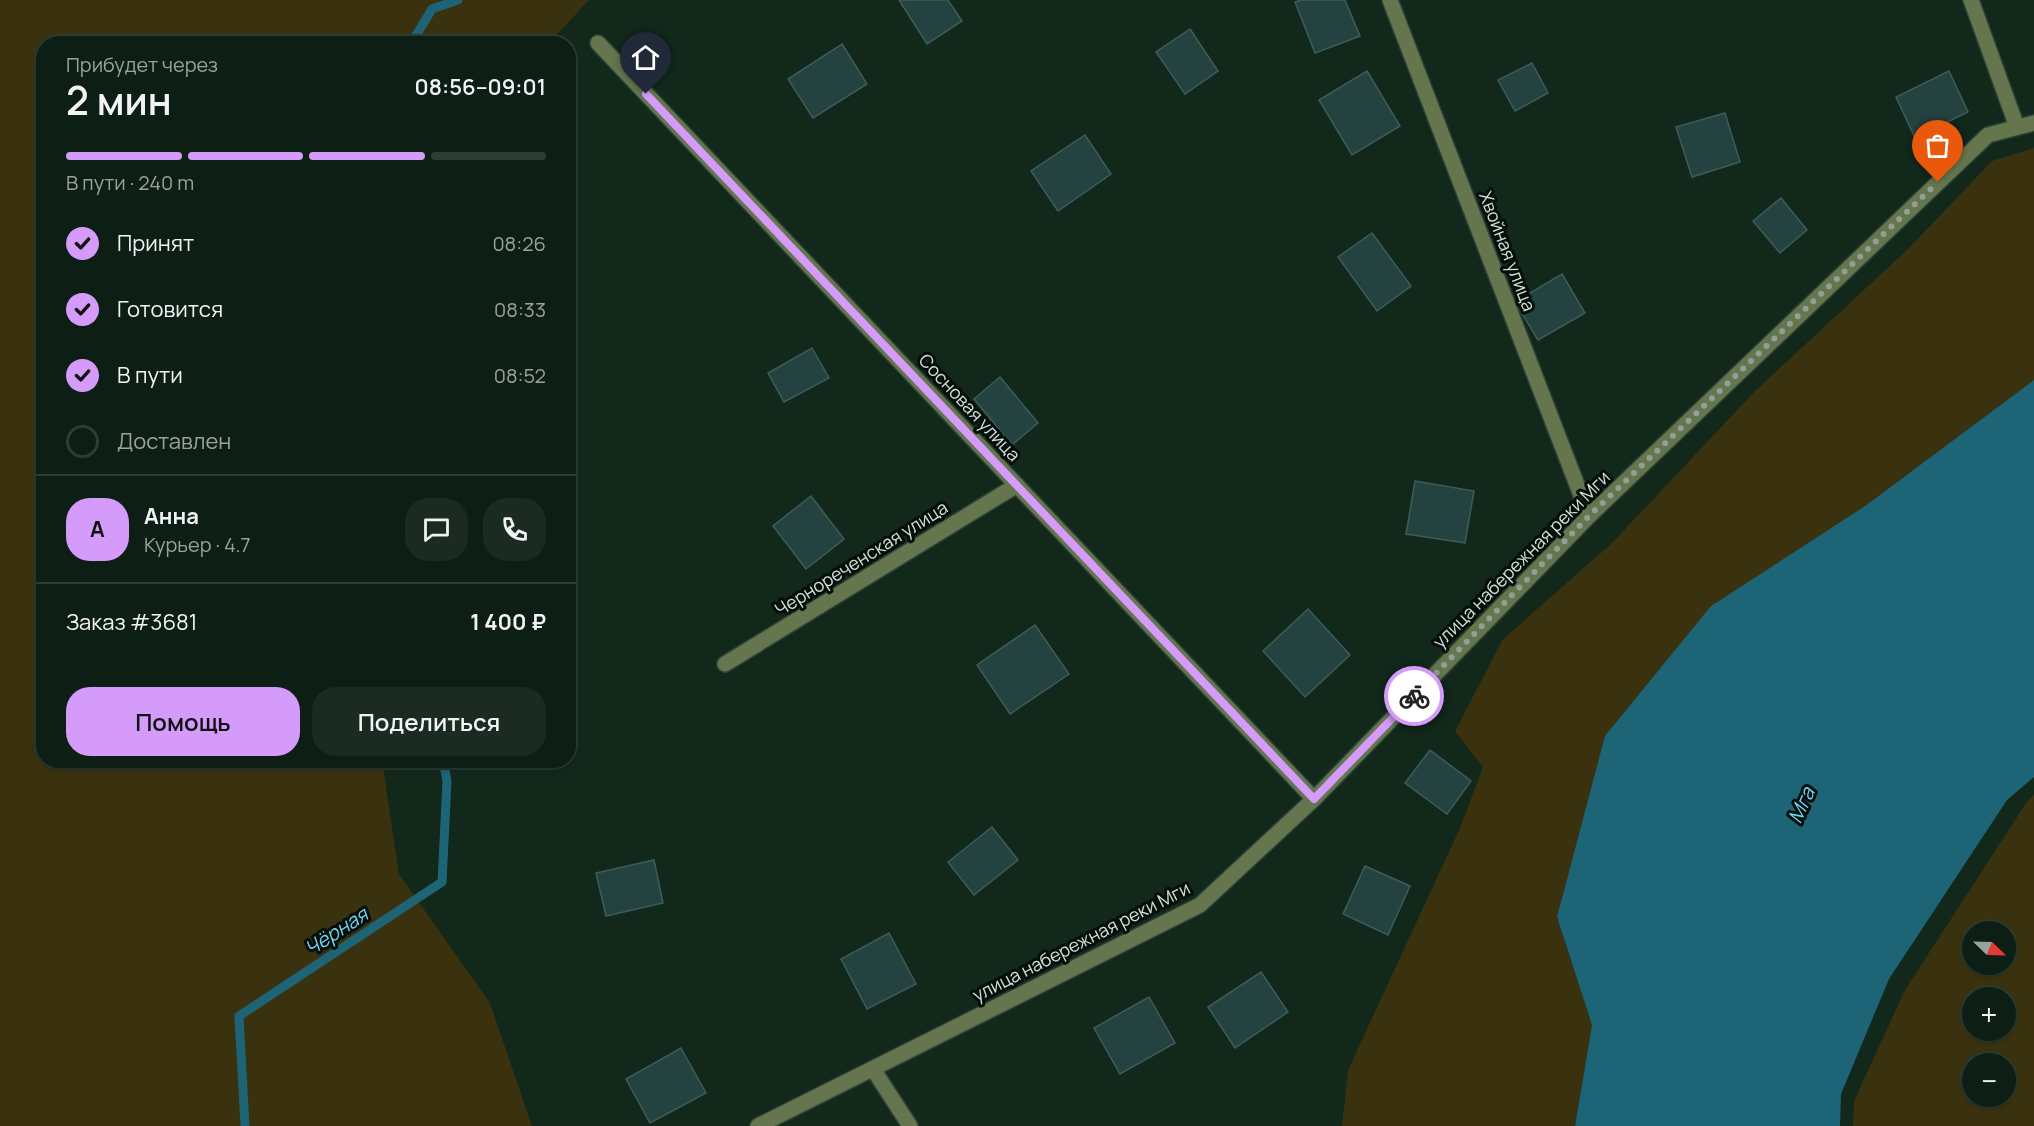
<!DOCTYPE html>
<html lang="ru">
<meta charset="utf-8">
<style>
:root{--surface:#0d1e14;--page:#1b2b22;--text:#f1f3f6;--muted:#9aa2a0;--line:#2d3c34;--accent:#d59bfa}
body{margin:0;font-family:Manrope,sans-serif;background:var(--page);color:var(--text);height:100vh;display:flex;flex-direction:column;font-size:22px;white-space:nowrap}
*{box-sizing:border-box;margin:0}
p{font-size:20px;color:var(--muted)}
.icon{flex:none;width:33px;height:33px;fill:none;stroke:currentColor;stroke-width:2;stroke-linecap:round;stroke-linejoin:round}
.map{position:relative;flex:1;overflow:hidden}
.details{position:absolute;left:36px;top:36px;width:540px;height:732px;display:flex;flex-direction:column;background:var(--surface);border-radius:24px;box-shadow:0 2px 4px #0004,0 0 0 2px var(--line)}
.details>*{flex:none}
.needle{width:39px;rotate:113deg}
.controls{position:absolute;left:1962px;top:921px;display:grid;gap:12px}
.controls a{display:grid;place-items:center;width:54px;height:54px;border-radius:50%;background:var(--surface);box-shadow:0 2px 4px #0004,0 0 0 2px var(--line);font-size:30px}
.pin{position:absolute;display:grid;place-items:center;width:51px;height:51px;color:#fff;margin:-62px -26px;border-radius:50% 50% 50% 0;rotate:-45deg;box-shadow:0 0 6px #0007}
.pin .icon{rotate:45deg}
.courier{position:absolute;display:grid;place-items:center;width:60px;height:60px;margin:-30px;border:4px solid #d59bfa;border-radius:50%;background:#fff;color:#222;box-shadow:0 2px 8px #0007}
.summary em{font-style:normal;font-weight:600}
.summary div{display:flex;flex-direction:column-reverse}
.summary{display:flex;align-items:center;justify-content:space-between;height:102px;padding:0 30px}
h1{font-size:39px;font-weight:600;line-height:45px}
.bar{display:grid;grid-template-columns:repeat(4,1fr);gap:9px 6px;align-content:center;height:72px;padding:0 30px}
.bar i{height:8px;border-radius:4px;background:var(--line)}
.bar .active{background:var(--accent)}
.bar p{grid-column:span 4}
.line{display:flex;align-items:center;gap:15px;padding:0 30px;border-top:2px solid var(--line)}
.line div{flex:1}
.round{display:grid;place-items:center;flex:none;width:63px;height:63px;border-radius:24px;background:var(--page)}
ol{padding:0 30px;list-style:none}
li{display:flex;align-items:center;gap:18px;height:66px}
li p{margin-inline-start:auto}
li .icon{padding:6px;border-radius:50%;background:var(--accent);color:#111;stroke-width:4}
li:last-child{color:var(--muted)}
li i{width:33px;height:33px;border:3px solid var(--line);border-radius:50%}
.primary-button{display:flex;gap:12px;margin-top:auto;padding:12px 30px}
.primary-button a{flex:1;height:69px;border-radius:24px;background:var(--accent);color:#111;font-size:24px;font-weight:600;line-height:69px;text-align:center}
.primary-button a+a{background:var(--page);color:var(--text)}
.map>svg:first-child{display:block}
.green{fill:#3a320e;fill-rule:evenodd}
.water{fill:#1d6477}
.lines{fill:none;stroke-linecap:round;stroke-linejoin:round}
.stream{stroke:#1d6477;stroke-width:9}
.building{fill:#234240;stroke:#3d5d5a;stroke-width:1.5}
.minor-casing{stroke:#2c4236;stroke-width:18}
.minor{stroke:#65764f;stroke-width:15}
.done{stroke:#90a096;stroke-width:6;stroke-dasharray:0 10.8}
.route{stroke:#d59bfa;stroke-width:8}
.labels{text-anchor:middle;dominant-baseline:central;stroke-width:6;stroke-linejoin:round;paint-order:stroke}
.street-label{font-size:18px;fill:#d4e1d9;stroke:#050e09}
.water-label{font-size:20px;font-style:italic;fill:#6fd5f4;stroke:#050e09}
</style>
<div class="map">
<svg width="2034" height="1126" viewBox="0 0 2034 1126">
<rect width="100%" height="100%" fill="#11281b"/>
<g class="green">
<path d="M 0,0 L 589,0 L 549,43 L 44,44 L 44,760 L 382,761 L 399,874 L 490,1003 L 532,1126 L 0,1126 Z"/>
<path d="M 2034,148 L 2034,380 L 1865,506 L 1711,606 L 1557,917 L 1592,1025 L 1575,1126 L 1342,1126 L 1348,1070 L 1460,828 L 1483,767 L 1455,731 L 1503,639 L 1611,544 L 1755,391 L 1908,249 L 1992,161 Z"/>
<path d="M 2034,795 L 2034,1126 L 1853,1126 L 1854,1101 L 1905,990 L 2028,800 ZM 1972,932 L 2006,932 L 2006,964 L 1972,964 ZM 1972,998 L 2006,998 L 2006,1030 L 1972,1030 ZM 1972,1064 L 2006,1064 L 2006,1096 L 1972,1096 Z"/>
</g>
<path class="water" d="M 2034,380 L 2034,777 L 2007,800 L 1889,979 L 1841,1094 L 1840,1126 L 1575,1126 L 1592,1025 L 1557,917 L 1605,736 L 1711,606 L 1865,506 Z"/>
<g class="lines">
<g class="stream">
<path d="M 411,44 L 432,9 L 458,0"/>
<path d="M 245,1126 L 239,1016 L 442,882 L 447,781 L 443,760"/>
</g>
</g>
<g class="building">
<path d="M 899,0 L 948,0 L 962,21 L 927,44 Z"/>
<path d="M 1301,0 L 1345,0 L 1360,36 L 1315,53 L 1295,2 Z"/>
<path d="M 1190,29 L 1218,71 L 1185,94 L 1156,52 Z"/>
<path d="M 842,44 L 867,84 L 813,118 L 788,79 Z"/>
<path d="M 1532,63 L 1548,93 L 1515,111 L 1498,80 Z"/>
<path d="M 1367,71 L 1400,126 L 1352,155 L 1319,100 Z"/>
<path d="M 1949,71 L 1968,112 L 1915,138 L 1896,97 Z"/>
<path d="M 1725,113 L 1740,162 L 1692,177 L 1676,127 Z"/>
<path d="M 1085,135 L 1111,174 L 1058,211 L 1031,171 Z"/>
<path d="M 1781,198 L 1807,230 L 1780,253 L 1753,221 Z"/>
<path d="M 1372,233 L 1411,286 L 1377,311 L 1338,257 Z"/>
<path d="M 1562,274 L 1585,313 L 1538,340 L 1515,302 Z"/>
<path d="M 812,348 L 829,378 L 784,402 L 768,373 Z"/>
<path d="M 1000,377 L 1038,423 L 1012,445 L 974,399 Z"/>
<path d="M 1415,481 L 1474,491 L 1465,543 L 1406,534 Z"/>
<path d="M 811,496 L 844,539 L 806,569 L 773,526 Z"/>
<path d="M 1308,609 L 1350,655 L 1305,697 L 1263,651 Z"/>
<path d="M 1035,625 L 1069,674 L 1010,714 L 977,665 Z"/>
<path d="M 1430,750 L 1471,781 L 1447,814 L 1405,783 Z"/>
<path d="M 992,827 L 1018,860 L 974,895 L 948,862 Z"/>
<path d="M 654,860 L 663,903 L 606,916 L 596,873 Z"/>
<path d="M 1365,866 L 1410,886 L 1388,935 L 1343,914 Z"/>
<path d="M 889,933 L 916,984 L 867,1009 L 841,959 Z"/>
<path d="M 1261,972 L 1288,1012 L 1235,1048 L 1208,1007 Z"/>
<path d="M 1149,997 L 1175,1043 L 1120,1074 L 1094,1028 Z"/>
<path d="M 681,1048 L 706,1093 L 650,1123 L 626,1079 Z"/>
</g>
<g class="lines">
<defs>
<g id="minor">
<path d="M 1390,0 L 1589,516"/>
<path d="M 1971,0 L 2017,127"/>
<path d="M 598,43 L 1314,799"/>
<path d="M 725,664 L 1017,485"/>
<path d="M 873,1069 L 910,1126"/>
<path d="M 758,1126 L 1200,905 L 1314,799 L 1589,516 L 1988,135 L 2034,123"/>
</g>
</defs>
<use href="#minor" class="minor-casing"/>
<use href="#minor" class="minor"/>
</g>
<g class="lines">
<path class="done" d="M 1414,696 L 1589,516 L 1938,182"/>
<path class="route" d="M 646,94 L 1314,799 L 1414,696"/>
</g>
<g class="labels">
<g class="street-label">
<text transform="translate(1508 251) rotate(69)">Хвойная улица</text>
<text transform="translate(970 407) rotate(47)">Сосновая улица</text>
<text transform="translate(861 558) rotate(-32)">Чернореченская улица</text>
<text transform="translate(1521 559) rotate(-45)">улица набережная реки Мги</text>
<text transform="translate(1081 941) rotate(-27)">улица набережная реки Мги</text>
</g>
<g class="water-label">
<text transform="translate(1801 805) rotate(-66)">Мга</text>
<text transform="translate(336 931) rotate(-33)">Чёрная</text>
</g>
</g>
</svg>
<div class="controls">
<a><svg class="needle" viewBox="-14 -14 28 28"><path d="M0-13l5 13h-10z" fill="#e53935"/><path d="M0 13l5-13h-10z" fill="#9aa2a0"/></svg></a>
<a>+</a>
<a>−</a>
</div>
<div class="pin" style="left:1938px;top:182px;background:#ea580c"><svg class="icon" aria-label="bag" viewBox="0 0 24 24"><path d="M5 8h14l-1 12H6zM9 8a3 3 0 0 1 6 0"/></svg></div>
<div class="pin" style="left:646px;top:94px;background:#1f2937"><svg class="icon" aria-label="home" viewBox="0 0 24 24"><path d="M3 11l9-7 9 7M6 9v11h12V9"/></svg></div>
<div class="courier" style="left:1414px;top:696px"><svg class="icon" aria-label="bike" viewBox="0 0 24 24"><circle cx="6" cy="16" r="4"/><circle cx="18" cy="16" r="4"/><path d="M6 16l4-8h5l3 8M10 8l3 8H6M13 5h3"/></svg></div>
<section class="details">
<div class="summary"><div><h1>2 мин</h1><p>Прибудет через</p></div><em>08:56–09:01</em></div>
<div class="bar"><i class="active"></i><i class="active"></i><i class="active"></i><i></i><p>В пути · 240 m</p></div>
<ol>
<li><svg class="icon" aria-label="check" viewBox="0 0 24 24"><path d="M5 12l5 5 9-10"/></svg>Принят<p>08:26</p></li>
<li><svg class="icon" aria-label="check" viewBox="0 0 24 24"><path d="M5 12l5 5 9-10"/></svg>Готовится<p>08:33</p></li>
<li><svg class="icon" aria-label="check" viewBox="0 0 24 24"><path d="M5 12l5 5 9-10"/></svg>В пути<p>08:52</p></li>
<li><i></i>Доставлен</li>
</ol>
<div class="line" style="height:108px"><b class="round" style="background:var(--accent);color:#111">А</b><div><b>Анна</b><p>Курьер · 4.7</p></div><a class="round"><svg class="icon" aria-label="chat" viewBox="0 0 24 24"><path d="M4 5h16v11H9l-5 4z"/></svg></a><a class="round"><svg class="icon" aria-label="phone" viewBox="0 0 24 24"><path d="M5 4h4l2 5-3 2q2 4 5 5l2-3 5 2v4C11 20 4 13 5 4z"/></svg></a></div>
<div class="line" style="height:78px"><div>Заказ #3681</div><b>1 400 ₽</b></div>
<div class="primary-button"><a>Помощь</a><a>Поделиться</a></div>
</section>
</div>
